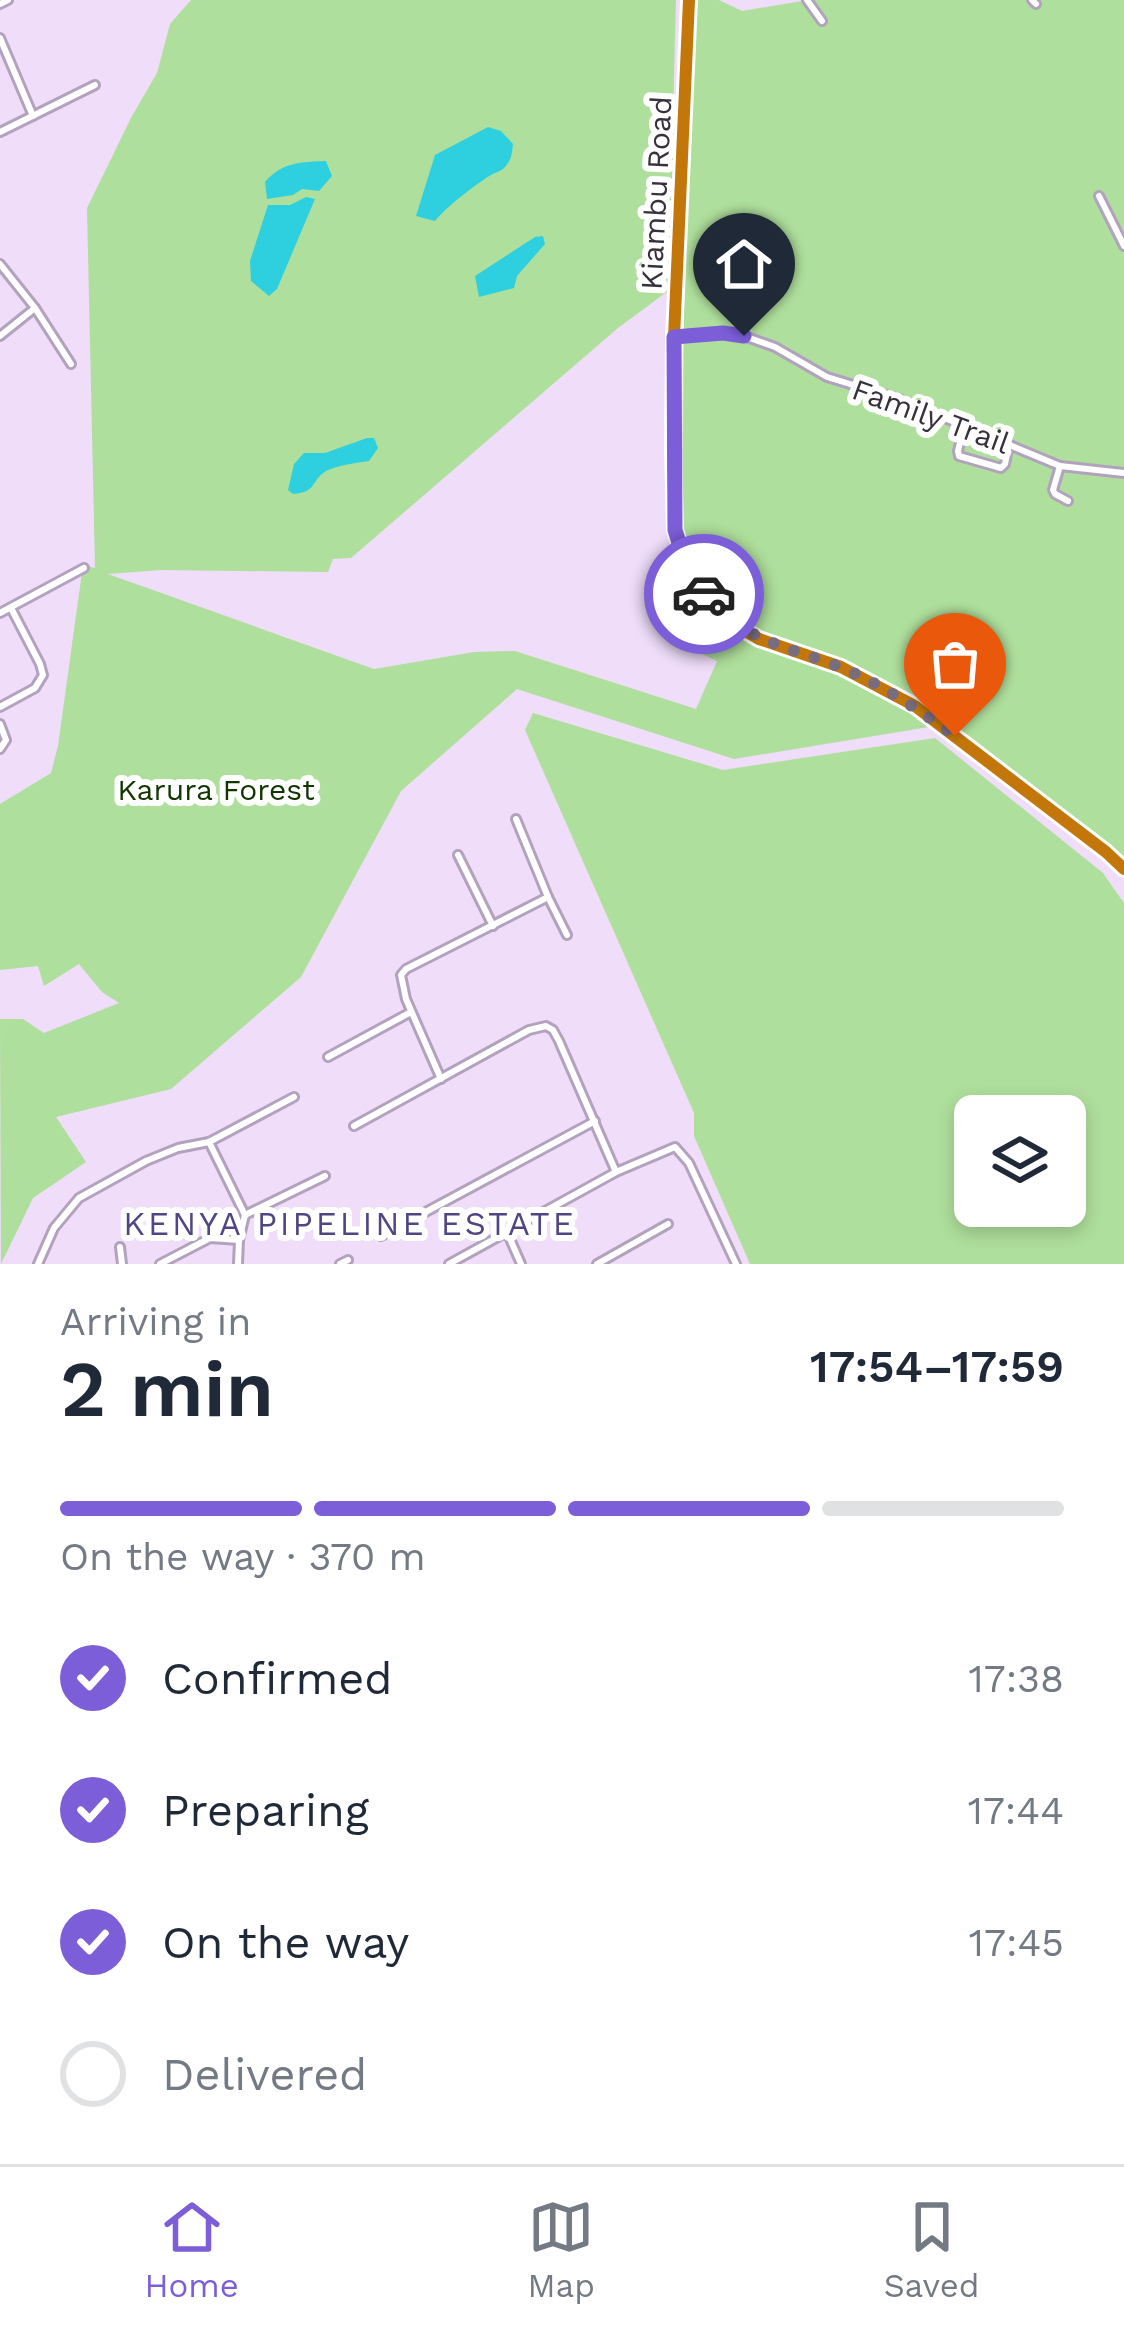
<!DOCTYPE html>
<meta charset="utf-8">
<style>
:root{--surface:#fff;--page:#f6f6f7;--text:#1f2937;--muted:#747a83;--line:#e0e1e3;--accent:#7c5ed8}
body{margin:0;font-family:"Work Sans",sans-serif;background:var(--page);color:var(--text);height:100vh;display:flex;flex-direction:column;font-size:45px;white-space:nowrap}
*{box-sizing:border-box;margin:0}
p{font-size:39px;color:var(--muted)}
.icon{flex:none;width:66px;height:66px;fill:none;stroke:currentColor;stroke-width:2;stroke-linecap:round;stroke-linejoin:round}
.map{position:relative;height:1264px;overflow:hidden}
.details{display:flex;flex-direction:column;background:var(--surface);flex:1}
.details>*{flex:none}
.tools{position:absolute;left:954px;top:1095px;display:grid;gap:24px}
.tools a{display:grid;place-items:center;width:132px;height:132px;border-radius:18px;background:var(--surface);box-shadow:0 6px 18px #0003;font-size:60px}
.pin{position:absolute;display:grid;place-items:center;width:102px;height:102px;color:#fff;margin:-123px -51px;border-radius:50% 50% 50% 0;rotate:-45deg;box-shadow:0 0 12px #0007}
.pin .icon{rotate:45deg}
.courier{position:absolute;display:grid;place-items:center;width:120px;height:120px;margin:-60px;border:9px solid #7c5ed8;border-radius:50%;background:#fff;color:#222;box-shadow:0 3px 15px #0007}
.overview em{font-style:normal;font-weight:600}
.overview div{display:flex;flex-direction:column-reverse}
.overview{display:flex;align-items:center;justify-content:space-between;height:204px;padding:0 60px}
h1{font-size:78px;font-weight:600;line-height:90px}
.bar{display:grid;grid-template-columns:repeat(4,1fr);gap:18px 12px;align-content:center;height:144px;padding:0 60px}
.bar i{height:15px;border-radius:9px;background:var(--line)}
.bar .current{background:var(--accent)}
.bar p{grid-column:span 4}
ol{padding:0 60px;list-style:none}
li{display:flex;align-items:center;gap:36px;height:132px}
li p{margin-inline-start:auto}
li .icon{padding:12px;border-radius:50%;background:var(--accent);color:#fff;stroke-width:4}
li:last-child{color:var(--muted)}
li i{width:66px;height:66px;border:6px solid var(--line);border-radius:50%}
.tabs{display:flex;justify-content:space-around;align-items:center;height:168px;border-top:3px solid var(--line);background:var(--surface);font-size:33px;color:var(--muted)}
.tabs a{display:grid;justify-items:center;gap:6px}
.tabs .current{color:var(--accent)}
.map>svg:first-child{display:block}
.green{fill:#afdf9c;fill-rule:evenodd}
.water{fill:#2ed0df}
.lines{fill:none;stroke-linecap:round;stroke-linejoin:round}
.street-casing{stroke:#b2a2bd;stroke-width:12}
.highway-casing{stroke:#fff;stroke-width:18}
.street{stroke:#fff;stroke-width:6}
.highway{stroke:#c3770b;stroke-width:12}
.done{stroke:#786d7f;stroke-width:12;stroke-dasharray:0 21.6}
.route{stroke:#7c5ed8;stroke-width:15}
.labels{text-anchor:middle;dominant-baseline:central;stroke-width:12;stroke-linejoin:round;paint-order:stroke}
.street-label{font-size:30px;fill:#38313d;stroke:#fff}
.park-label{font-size:30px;fill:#123600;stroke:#fff}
.neighbourhood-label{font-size:33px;letter-spacing:3px;fill:#524583;stroke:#fff}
</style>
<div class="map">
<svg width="1124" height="1264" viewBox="0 0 1124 1264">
<rect width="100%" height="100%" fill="#efddfa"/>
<g class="green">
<path d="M 191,0 L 676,0 L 673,115 L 678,112 L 668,291 L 618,328 L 351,558 L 333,559 L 328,572 L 161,570 L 108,574 L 374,669 L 474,652 L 515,651 L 696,709 L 717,661 L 691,649 L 700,636 L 652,570 L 682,534 L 687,0 L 719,0 L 742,11 L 808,0 L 1124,0 L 1124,865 L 947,724 L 734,759 L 517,689 L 401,791 L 301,977 L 171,1089 L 56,1117 L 86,1162 L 33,1198 L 1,1264 L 0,1019 L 23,1019 L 44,1033 L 119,1003 L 102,992 L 79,964 L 44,986 L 38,966 L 0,970 L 0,804 L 51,773 L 58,746 L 83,565 L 95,568 L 87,208 L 132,116 L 157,73 L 170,24 Z"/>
<path d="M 533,713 L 723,770 L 935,738 L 1103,873 L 1124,903 L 1124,1264 L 750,1264 L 694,1136 L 694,1113 L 525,730 ZM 1065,1116 L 1065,1206 L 975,1206 L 975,1116 Z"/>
</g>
<g class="water">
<path d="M 488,127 L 501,131 L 513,144 C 512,152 512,157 508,163 C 502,172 500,170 491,175 C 476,184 445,208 435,221 L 416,216 L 435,155 Z"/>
<path d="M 326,161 L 332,176 L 319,191 L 302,189 L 293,195 L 267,199 L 265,182 C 282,162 301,162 326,161 Z"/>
<path d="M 306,197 L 315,199 L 277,289 L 269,296 L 251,281 L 250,261 L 268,205 L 290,205 Z"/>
<path d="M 543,236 L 545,244 L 517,276 L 514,288 L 479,297 L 475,276 L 535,237 Z"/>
<path d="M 367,438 L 374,438 L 378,448 L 369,461 C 356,463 338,465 326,471 C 310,481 318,492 293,494 L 288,490 L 294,464 L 304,453 L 325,453 Z"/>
</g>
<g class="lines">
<defs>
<g id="street">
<path d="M 807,0 L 822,21"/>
<path d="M 1032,0 L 1036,4"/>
<path d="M 0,4 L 8,0"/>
<path d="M 0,38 L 33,116"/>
<path d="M 0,132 L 95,85"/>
<path d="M 1099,196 L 1124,246"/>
<path d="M 0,264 L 35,308 L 71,364"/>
<path d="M 0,336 L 35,308"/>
<path d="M 675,337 L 723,333 L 744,336 L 775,347 L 827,377 L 899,399 L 1060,466 L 1124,473"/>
<path d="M 964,426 L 958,451 L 959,456 L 1001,468 L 1005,464 L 1009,444"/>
<path d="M 1060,466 L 1053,490 L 1055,494 L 1068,501"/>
<path d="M 0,613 L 84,568"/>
<path d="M 0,707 L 35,688 L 43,675 L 40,664 L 11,608"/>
<path d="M 0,724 L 6,740 L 0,749"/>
<path d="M 516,819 L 548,897 L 567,935"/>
<path d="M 458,855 L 493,926"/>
<path d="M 328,1057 L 411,1012"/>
<path d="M 441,1079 L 406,999 L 401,975 L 406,969 L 548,897"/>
<path d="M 354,1126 L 529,1030 L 546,1026 L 553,1030 L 559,1041 L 616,1172"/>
<path d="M 209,1142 L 245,1215 L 239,1240 L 238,1264"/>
<path d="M 245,1215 L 325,1176"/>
<path d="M 507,1232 L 521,1264"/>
<path d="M 381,1236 L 595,1121"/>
<path d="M 120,1247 L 122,1264"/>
<path d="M 38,1264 L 54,1228 L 79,1198 L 146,1161 L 178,1148 L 209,1142 L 294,1097"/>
<path d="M 160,1264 L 210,1238 L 239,1240"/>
<path d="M 340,1264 L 348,1260"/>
<path d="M 449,1264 L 616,1172 L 675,1147 L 689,1163 L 736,1264"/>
<path d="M 597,1264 L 668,1224"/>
</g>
<path id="highway" d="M 689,0 L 674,337 L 673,451 L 675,530 L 686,565 L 697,584 L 714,606 L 737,626 L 759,639 L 841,667 L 915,706 L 1106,852 L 1124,869"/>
</defs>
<use href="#street" class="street-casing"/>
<use href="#highway" class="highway-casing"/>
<use href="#street" class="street"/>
<use href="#highway" class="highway"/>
</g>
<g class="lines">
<path class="done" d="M 704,594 C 744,642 788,646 842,668 C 883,685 919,710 955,736"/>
<path class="route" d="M 704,594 L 686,565 L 675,530 L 674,337 L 723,333 L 744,336"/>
</g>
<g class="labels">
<g class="street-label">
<text transform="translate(656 193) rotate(-87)">Kiambu Road</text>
<text transform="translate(931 416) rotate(20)">Family Trail</text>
</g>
<g class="park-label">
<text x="216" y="789">Karura Forest</text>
</g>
<g class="neighbourhood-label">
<text x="350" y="1223">KENYA PIPELINE ESTATE</text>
</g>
</g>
</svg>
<div class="tools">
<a><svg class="icon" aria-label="layers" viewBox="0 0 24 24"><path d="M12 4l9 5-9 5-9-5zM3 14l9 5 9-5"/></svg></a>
</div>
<div class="pin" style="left:955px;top:736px;background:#ea580c"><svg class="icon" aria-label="bag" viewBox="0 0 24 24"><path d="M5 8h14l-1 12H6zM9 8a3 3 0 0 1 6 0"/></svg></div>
<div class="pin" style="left:744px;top:336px;background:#1f2937"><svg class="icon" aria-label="home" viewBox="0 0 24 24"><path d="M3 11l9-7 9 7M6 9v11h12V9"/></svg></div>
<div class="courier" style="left:704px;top:594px"><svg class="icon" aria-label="car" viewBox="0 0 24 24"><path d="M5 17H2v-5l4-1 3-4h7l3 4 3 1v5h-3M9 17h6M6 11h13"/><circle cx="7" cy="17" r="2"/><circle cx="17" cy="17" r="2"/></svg></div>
</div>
<section class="details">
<div class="overview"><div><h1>2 min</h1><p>Arriving in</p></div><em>17:54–17:59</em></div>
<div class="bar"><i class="current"></i><i class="current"></i><i class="current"></i><i></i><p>On the way · 370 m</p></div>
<ol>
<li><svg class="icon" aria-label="check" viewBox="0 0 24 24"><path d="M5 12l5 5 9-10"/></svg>Confirmed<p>17:38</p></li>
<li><svg class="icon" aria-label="check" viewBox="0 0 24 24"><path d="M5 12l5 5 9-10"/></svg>Preparing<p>17:44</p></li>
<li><svg class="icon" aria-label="check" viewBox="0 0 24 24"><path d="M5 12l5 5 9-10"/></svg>On the way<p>17:45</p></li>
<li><i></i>Delivered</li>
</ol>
</section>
<nav class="tabs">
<a class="current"><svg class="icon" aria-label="home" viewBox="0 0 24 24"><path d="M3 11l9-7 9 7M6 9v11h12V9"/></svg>Home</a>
<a><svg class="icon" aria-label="map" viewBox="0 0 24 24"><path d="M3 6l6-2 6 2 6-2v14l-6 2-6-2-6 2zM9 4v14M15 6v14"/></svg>Map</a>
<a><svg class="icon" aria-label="saved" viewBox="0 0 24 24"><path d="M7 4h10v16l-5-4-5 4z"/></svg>Saved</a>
</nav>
